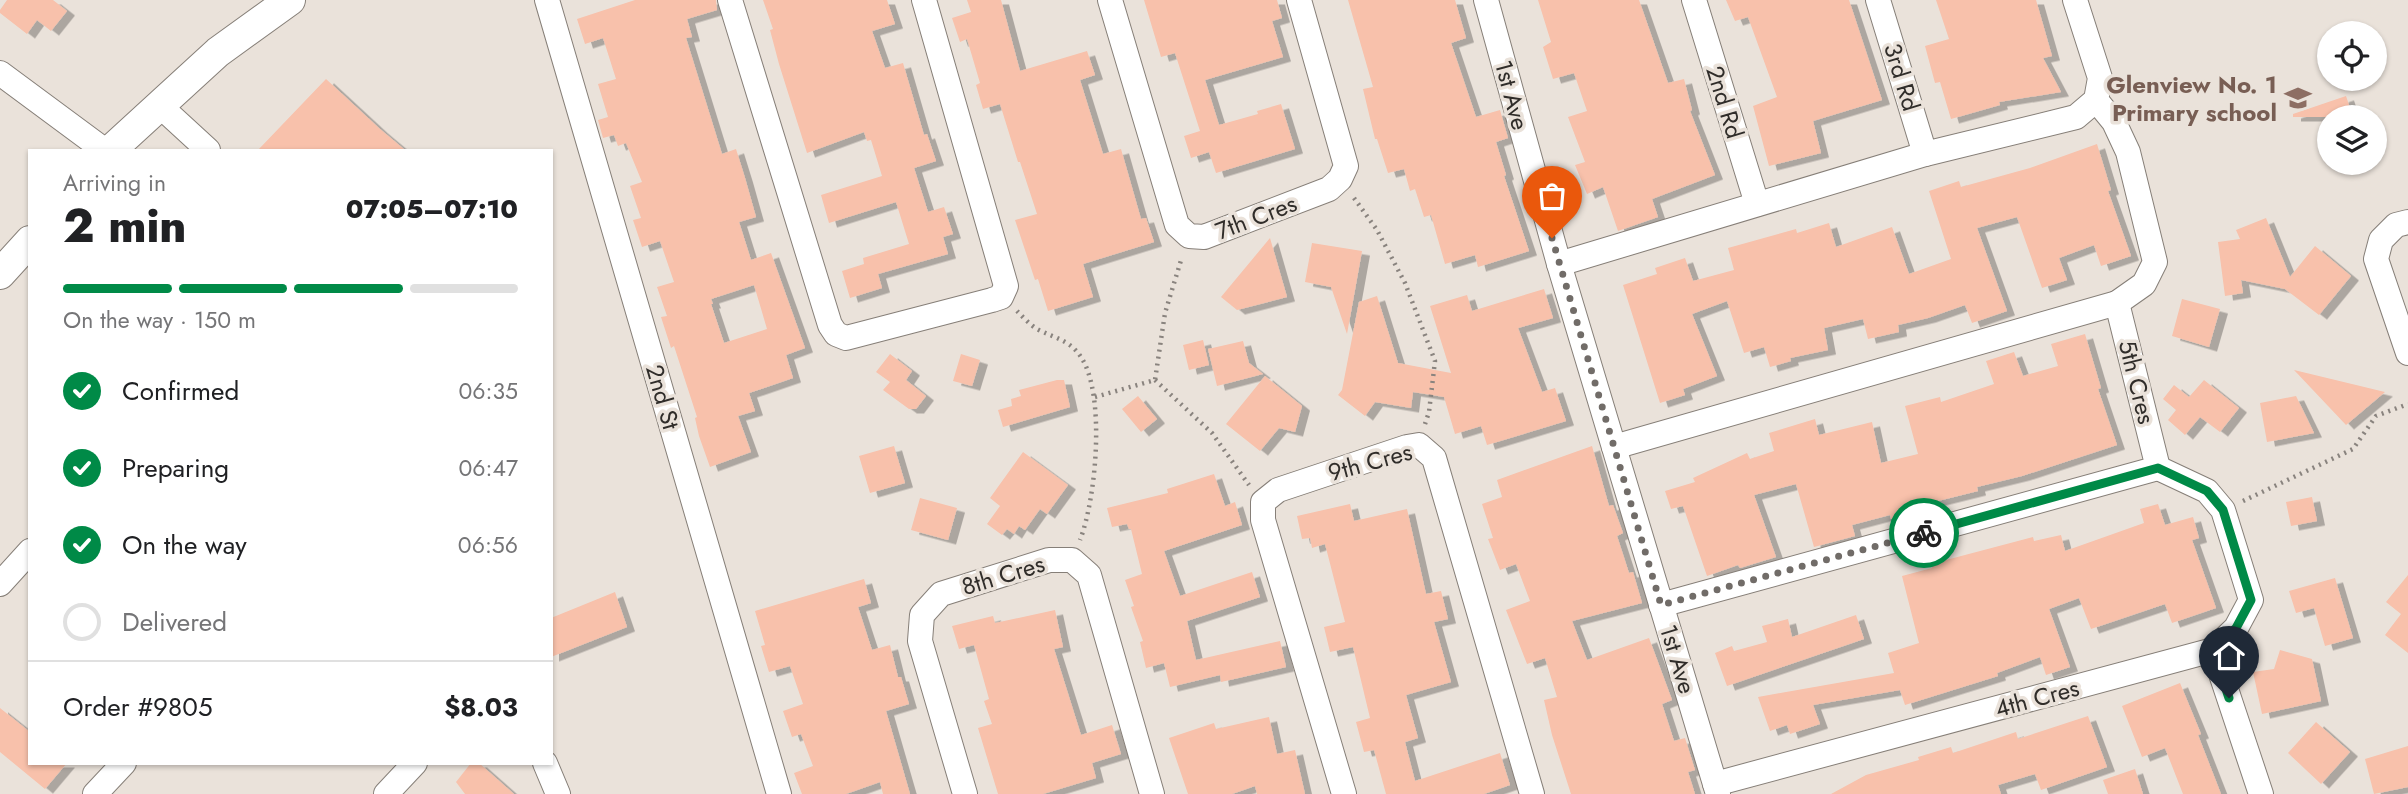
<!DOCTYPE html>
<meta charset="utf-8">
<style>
:root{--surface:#fff;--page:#f2f2f2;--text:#202124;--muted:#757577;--line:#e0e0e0;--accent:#008a47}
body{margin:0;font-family:Jost,sans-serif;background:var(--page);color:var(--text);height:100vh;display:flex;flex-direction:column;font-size:26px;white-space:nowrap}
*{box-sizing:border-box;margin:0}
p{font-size:23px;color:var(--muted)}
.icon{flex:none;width:38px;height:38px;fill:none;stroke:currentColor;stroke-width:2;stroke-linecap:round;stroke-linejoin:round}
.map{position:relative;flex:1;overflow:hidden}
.side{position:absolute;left:28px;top:149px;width:525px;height:616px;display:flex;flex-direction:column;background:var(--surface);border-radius:0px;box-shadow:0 2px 5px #0004}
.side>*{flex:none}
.buttons{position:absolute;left:2317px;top:21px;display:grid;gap:14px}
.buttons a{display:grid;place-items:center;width:70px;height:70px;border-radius:50%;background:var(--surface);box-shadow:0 2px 5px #0004;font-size:35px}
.pin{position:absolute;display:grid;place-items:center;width:60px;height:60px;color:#fff;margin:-72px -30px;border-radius:50% 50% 50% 0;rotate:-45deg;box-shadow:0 0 7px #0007}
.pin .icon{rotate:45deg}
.courier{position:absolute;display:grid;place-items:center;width:70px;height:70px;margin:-35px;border:5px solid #008a47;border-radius:50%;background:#fff;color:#222;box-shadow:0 2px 9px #0007}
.head em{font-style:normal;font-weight:800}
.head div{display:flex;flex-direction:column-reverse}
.head{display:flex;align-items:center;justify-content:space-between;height:119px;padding:0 35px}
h1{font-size:46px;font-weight:800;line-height:52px}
.bar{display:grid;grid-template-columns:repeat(4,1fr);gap:10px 7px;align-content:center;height:84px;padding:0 35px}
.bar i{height:9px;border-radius:5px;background:var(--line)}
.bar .selected{background:var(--accent)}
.bar p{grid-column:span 4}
.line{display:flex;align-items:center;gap:18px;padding:0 35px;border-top:2px solid var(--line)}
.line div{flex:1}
ol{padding:0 35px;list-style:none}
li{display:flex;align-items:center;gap:21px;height:77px}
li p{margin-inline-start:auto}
li .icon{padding:7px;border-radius:50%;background:var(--accent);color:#fff;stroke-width:4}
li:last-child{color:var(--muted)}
li i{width:38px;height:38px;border:4px solid var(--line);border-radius:50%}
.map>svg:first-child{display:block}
.building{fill:#f8c1ab;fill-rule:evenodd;filter:url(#shadow)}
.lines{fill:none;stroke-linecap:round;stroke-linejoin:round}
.minor-casing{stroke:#867f78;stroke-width:26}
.tertiary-casing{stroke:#867f78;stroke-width:32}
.path{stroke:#89837e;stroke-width:4.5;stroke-dasharray:2 5;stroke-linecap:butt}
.minor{stroke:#fff;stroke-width:24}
.tertiary{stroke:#fff;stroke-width:30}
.done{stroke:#716c68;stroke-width:7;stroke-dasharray:0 12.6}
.route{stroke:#008a47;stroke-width:9}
.labels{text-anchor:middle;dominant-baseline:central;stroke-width:7;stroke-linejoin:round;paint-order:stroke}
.street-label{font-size:24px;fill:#302d2a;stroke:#eae2da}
.education-label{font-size:24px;font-weight:bold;fill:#785e54;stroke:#eae2da;text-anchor:end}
</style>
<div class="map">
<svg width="2408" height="794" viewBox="0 0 2408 794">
<defs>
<filter id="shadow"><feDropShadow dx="8" dy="4.5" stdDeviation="0" flood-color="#0004"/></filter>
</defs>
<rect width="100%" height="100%" fill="#eae2da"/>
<g class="building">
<path d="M 7,0 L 53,0 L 67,11 L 51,31 L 37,20 L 27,34 L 0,13 L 0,10 Z"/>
<path d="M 635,0 L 716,0 L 717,10 L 687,19 L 692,37 L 686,38 L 722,154 L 736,149 L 745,178 L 756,217 L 739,222 L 751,260 L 771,253 L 805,348 L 786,355 L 793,378 L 749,393 L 755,411 L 738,416 L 751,452 L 710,467 L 699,436 L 695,418 L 697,417 L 674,346 L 671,348 L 661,317 L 667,316 L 657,287 L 674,282 L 660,241 L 642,247 L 633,220 L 641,218 L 630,186 L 642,182 L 626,143 L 618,146 L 614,135 L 603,138 L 598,120 L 608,117 L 598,84 L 616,79 L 603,38 L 585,44 L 577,19 ZM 754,285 L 767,329 L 724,343 L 711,304 L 713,304 L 711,299 Z"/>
<path d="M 763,0 L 887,0 L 895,24 L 872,31 L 885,68 L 903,63 L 924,135 L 927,134 L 936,161 L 914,168 L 928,212 L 944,207 L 953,234 L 943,237 L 948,254 L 878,274 L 882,288 L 850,298 L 842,271 L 864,264 L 863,258 L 909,244 L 896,202 L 829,223 L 821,195 L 882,176 L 871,140 L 867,141 L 864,132 L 807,153 L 779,64 L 770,30 L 773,29 Z"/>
<path d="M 967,0 L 1001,0 L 1020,71 L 1087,51 L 1095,75 L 1080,80 L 1103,154 L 1121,149 L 1141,219 L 1146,218 L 1154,242 L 1083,264 L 1093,297 L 1048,311 L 1038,279 L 1035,280 L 1015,220 L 1037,214 L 1020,162 L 1018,162 L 1000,104 L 983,109 L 976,85 L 980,83 L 967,39 L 960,42 L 952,18 L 971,12 Z"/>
<path d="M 1144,0 L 1277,0 L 1282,18 L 1272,21 L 1283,57 L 1205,80 L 1219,125 L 1258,114 L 1257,111 L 1281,104 L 1295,149 L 1216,173 L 1209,152 L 1191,158 L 1184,136 L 1200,131 L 1175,53 L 1161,57 Z"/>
<path d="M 1348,0 L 1455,0 L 1466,38 L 1451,43 L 1476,117 L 1500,110 L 1508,138 L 1496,142 L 1506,175 L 1504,176 L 1529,251 L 1478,267 L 1475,255 L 1445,264 L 1431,215 L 1424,217 L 1415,189 L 1410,191 L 1404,169 L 1388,173 L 1377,139 L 1375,139 L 1363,89 L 1373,87 Z"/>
<path d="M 1538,0 L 1639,0 L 1668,83 L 1684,79 L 1692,110 L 1690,111 L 1715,175 L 1652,199 L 1658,217 L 1618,231 L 1603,187 L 1587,194 L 1575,165 L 1585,162 L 1568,117 L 1587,111 L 1574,73 L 1553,79 L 1543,47 L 1551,42 Z"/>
<path d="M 1726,0 L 1849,0 L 1882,100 L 1813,121 L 1821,153 L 1769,166 L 1753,106 L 1777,97 L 1748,17 L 1735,21 Z"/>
<path d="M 1936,0 L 2036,0 L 2052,56 L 2043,58 L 2061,92 L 1999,102 L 2000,105 L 1951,119 L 1940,82 L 1935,83 L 1925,46 L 1949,39 Z"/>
<path d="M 326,79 L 380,129 L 405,150 L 258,150 Z"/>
<path d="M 2346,96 L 2353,117 L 2293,117 L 2293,114 Z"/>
<path d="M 2097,144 L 2111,190 L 2108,191 L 2131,256 L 2101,266 L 2094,245 L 2059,258 L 2067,280 L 2042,288 L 2017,217 L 1977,228 L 2007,311 L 1972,323 L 1965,305 L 1928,318 L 1898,325 L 1899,332 L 1868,339 L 1863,319 L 1824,328 L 1828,350 L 1790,358 L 1791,361 L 1770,367 L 1764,347 L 1744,353 L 1727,301 L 1692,314 L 1717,376 L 1683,389 L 1685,395 L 1660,403 L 1623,285 L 1657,274 L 1655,268 L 1685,258 L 1693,281 L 1734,270 L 1728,248 L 1796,229 L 1797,233 L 1829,223 L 1836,247 L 1892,227 L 1909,274 L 1951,259 L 1929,191 L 1959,181 L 1961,187 L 2030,168 Z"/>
<path d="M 2266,218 L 2290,277 L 2315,246 L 2351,276 L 2319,315 L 2285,289 L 2241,280 L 2243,293 L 2225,296 L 2218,242 L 2240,239 L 2236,230 Z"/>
<path d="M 1270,238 L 1287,297 L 1237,310 L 1221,297 Z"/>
<path d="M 1312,243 L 1362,251 L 1347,334 L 1331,287 L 1305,282 Z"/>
<path d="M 1544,289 L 1553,318 L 1518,328 L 1542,392 L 1555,388 L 1566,421 L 1487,445 L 1481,426 L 1455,434 L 1444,397 L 1413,392 L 1411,408 L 1375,402 L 1365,416 L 1338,395 L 1342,390 L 1359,302 L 1377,296 L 1398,363 L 1451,373 L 1430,306 L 1467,295 L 1472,311 Z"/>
<path d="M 2182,299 L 2220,309 L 2209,347 L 2172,336 Z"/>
<path d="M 2085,334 L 2101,388 L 2098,389 L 2117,445 L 2022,476 L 1977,487 L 1978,491 L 1914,507 L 1916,512 L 1891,519 L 1890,515 L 1852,525 L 1855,536 L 1814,547 L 1796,484 L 1754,495 L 1776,557 L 1740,568 L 1738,565 L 1707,576 L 1683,506 L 1671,509 L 1665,491 L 1695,482 L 1693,478 L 1747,453 L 1750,459 L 1774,451 L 1769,433 L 1815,419 L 1819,435 L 1872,422 L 1881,463 L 1918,454 L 1905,406 L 1940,397 L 1941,402 L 1994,384 L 1986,361 L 2014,352 L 2023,376 L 2058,366 L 2051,344 Z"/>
<path d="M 1203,340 L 1209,365 L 1189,370 L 1183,345 Z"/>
<path d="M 1243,341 L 1249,363 L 1263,374 L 1217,386 L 1208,349 Z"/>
<path d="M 890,354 L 912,371 L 906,380 L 926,396 L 916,409 L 909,409 L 883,390 L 890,382 L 876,372 Z"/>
<path d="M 961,354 L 980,360 L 972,386 L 953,381 Z"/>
<path d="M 2294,370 L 2385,392 L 2346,425 Z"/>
<path d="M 1265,376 L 1302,406 L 1295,432 L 1279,428 L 1260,451 L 1226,424 Z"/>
<path d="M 1057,380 L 1064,380 L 1070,407 L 1003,427 L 998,410 L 1012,406 L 1011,399 L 1021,396 L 1019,390 Z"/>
<path d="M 2204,380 L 2239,408 L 2220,432 L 2200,417 L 2185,435 L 2168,420 L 2176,410 L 2163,399 L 2174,385 L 2189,397 Z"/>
<path d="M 1138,396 L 1157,419 L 1141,432 L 1122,409 Z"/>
<path d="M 2296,396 L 2314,433 L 2267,442 L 2260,403 Z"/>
<path d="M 894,446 L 905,483 L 870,493 L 859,456 Z"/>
<path d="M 1592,446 L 1609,506 L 1613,505 L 1623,533 L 1617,536 L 1629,573 L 1633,572 L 1642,603 L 1572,621 L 1587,660 L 1649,638 L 1672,700 L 1662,704 L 1674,741 L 1685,738 L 1695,770 L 1688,772 L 1695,794 L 1571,794 L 1552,735 L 1544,700 L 1557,697 L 1545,658 L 1527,664 L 1506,610 L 1530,601 L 1516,564 L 1500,570 L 1488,539 L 1493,538 L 1482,504 L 1502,497 L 1497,480 Z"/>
<path d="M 1023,452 L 1068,485 L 1047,514 L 1040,509 L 1025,530 L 1019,526 L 1014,534 L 1007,529 L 1002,535 L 987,524 L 1000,506 L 990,498 Z"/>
<path d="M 1214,474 L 1225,506 L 1235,502 L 1242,525 L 1164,551 L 1180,596 L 1252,572 L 1260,597 L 1187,621 L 1196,660 L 1280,641 L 1286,667 L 1221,682 L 1220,675 L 1170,687 L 1164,663 L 1146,668 L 1140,642 L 1143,641 L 1131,607 L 1134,606 L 1125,580 L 1142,574 L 1131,529 L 1129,529 L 1127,524 L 1112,527 L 1107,508 L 1168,493 L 1167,489 Z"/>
<path d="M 2312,497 L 2317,521 L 2291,526 L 2286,502 Z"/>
<path d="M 920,498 L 957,508 L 948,540 L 911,530 Z"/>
<path d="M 1350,504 L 1354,521 L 1407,509 L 1426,594 L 1441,591 L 1448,619 L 1434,622 L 1451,682 L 1406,695 L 1418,738 L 1405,742 L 1415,781 L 1500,753 L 1510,785 L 1484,794 L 1386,794 L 1374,750 L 1364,752 L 1356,722 L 1370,718 L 1353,647 L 1330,652 L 1324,627 L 1345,622 L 1325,544 L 1312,548 L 1310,538 L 1302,539 L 1297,516 Z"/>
<path d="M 2158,504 L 2165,525 L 2193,517 L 2199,538 L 2192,540 L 2216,608 L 2172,623 L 2165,604 L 2091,629 L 2079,598 L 2049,609 L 2070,667 L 2046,675 L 2040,657 L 1997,673 L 1998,676 L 1905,705 L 1900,690 L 1813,705 L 1820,724 L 1790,734 L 1787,725 L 1770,731 L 1758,697 L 1894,673 L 1888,653 L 1919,643 L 1902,576 L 1932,568 L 1931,564 L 2033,537 L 2034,541 L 2061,535 L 2065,551 L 2144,523 L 2140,509 Z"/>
<path d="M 2408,575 L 2408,653 L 2385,635 L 2401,614 L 2386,602 Z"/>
<path d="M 2335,578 L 2353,638 L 2325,646 L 2314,608 L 2296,613 L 2289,591 Z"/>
<path d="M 864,579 L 871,603 L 858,607 L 872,650 L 890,645 L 898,677 L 901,677 L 909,704 L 886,711 L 910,794 L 883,794 L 880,782 L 846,794 L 802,794 L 794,773 L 813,766 L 801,734 L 792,737 L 783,711 L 803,704 L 790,666 L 769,672 L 761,646 L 765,645 L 755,611 Z"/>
<path d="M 615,592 L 627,627 L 551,657 L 551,618 Z"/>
<path d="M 1055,610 L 1063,647 L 1054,649 L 1081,735 L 1112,725 L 1121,754 L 1092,763 L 1096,778 L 1043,794 L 998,794 L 978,728 L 992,724 L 984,701 L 989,699 L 974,645 L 959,649 L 952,626 L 993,616 L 995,623 Z"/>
<path d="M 1856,615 L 1864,639 L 1727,686 L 1715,653 L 1732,646 L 1734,651 L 1767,642 L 1762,626 L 1788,619 L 1792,637 Z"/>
<path d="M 2280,650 L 2312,659 L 2321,701 L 2262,714 L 2253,672 L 2274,669 Z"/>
<path d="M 2180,683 L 2201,734 L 2198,735 L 2221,794 L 2183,794 L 2165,748 L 2142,757 L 2122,706 Z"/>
<path d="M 0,708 L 30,732 L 30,763 L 67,763 L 45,789 L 0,752 Z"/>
<path d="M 2088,716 L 2107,767 L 2041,790 L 2035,774 L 1998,785 L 2001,794 L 1831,794 L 1866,775 L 1919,760 L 1918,757 L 1951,747 L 1953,753 L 2016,732 L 2018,739 Z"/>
<path d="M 1269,717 L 1277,754 L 1295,750 L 1305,794 L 1257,794 L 1255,786 L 1232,794 L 1188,794 L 1169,738 L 1214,723 L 1216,729 Z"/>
<path d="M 2316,722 L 2350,752 L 2321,784 L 2288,753 Z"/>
<path d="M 2408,746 L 2408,787 L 2374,794 L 2365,759 Z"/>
<path d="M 471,763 L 479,763 L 514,794 L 465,794 L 456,782 Z"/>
<path d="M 2135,769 L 2143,794 L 2108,794 L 2103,780 Z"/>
</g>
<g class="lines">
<defs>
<g id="minor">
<path d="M 547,0 L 779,794"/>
<path d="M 730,0 L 830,325 L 836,334 L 846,338 L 992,300 L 1001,297 L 1006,286 L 924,0"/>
<path d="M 1110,0 L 1177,225 L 1189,236 L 1204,237 L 1329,189 L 1340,179 L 1346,166 L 1299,0"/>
<path d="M 1486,0 L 1559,264 L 1718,794"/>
<path d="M 1694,0 L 1757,204"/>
<path d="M 1878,0 L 1925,154"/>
<path d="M 0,73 L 104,150"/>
<path d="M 2096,100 L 2114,122 L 2128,152 L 2155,262 L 2144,284 L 2117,303"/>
<path d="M 159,105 L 208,150"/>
<path d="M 2408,222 L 2396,225 L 2381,240 L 2376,259 L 2408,353"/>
<path d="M 1559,264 L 1925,154 L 2076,117 L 2096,100 L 2100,78 L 2075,0"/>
<path d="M 1614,447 L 2117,303 L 2158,468 L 1661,605"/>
<path d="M 2158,468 L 2207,491 L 2223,510 L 2251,600 L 2236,628 L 2213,650"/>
<path d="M 0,584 L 30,551"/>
<path d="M 545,763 L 558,794"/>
<path d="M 1715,784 L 2213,650 L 2261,794"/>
<path d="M 95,794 L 124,763"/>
<path d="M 386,794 L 415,763"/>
<path d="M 965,794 L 920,641 L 922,615 L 941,594 L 1049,560 L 1072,560 L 1089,575 L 1152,794"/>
<path d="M 1344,794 L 1263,520 L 1263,502 L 1278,490 L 1407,447 L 1419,445 L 1434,458 L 1532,794"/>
</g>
<g id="tertiary">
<path d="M 111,150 L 218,52 L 290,0"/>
<path d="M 0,274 L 30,241"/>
</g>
</defs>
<use href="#minor" class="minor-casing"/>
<use href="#tertiary" class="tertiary-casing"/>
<g class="path">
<path d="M 1354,198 L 1377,230 L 1405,283 L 1435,361 L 1429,412 L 1425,424"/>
<path d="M 1017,311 C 1023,317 1030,325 1037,329 C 1054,338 1070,340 1081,357 C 1106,395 1096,499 1080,540"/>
<path d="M 1155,380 L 1212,433 L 1249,485"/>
<path d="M 1095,397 L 1155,380 L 1165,313 L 1182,257"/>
<path d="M 2243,501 L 2353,449 L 2376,416 L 2408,404"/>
</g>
<use href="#minor" class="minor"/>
<use href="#tertiary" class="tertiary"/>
</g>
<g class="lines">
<path class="done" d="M 1552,238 L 1661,605 L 1924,533"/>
<path class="route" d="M 1924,533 L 2158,468 L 2207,491 L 2223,510 L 2251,600 L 2236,628 L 2213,650 L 2229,698"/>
</g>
<defs>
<symbol id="school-bare" viewBox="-9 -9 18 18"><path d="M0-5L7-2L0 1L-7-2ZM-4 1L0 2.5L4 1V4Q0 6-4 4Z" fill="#8d6e63" stroke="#eae2da" stroke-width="2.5" paint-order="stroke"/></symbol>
</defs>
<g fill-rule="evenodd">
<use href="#school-bare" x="2279" y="79" width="38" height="38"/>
</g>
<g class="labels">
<g class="street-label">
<text transform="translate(1902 77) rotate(73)">3rd Rd</text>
<text transform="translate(1512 95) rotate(75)">1st Ave</text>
<text transform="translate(1725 102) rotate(73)">2nd Rd</text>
<text transform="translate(1256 217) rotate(-21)">7th Cres</text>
<text transform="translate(2137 382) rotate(76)">5th Cres</text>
<text transform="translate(663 397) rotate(74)">2nd St</text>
<text transform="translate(1370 462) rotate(-15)">9th Cres</text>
<text transform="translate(1003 575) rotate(-17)">8th Cres</text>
<text transform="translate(1678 659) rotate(73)">1st Ave</text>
<text transform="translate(2037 698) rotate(-15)">4th Cres</text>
</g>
<g class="education-label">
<text x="2277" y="84">Glenview No. 1<tspan x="2277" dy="28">Primary school</tspan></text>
</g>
</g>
</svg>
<div class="buttons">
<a><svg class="icon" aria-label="locate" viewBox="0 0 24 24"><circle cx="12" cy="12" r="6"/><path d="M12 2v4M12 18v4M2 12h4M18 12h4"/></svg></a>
<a><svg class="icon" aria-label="layers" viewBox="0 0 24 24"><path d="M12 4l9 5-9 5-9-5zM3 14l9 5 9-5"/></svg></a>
</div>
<div class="pin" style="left:1552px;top:238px;background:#ea580c"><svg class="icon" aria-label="bag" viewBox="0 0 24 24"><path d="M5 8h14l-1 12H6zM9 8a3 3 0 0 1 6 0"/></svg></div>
<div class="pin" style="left:2229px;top:698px;background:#1f2937"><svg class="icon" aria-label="home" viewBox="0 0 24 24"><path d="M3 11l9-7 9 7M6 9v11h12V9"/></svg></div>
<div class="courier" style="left:1924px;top:533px"><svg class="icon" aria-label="bike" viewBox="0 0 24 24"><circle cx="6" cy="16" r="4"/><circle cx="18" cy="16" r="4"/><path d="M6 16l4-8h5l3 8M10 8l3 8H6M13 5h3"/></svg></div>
<section class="side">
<div class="head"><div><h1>2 min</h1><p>Arriving in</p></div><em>07:05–07:10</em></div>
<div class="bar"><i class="selected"></i><i class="selected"></i><i class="selected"></i><i></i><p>On the way · 150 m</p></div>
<ol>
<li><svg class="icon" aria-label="check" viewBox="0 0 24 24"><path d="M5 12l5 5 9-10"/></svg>Confirmed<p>06:35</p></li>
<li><svg class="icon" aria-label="check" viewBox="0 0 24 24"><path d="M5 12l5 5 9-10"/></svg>Preparing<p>06:47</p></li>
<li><svg class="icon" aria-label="check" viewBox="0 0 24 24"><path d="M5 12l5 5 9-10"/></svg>On the way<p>06:56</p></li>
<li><i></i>Delivered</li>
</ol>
<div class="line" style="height:91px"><div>Order #9805</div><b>$8.03</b></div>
</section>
</div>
